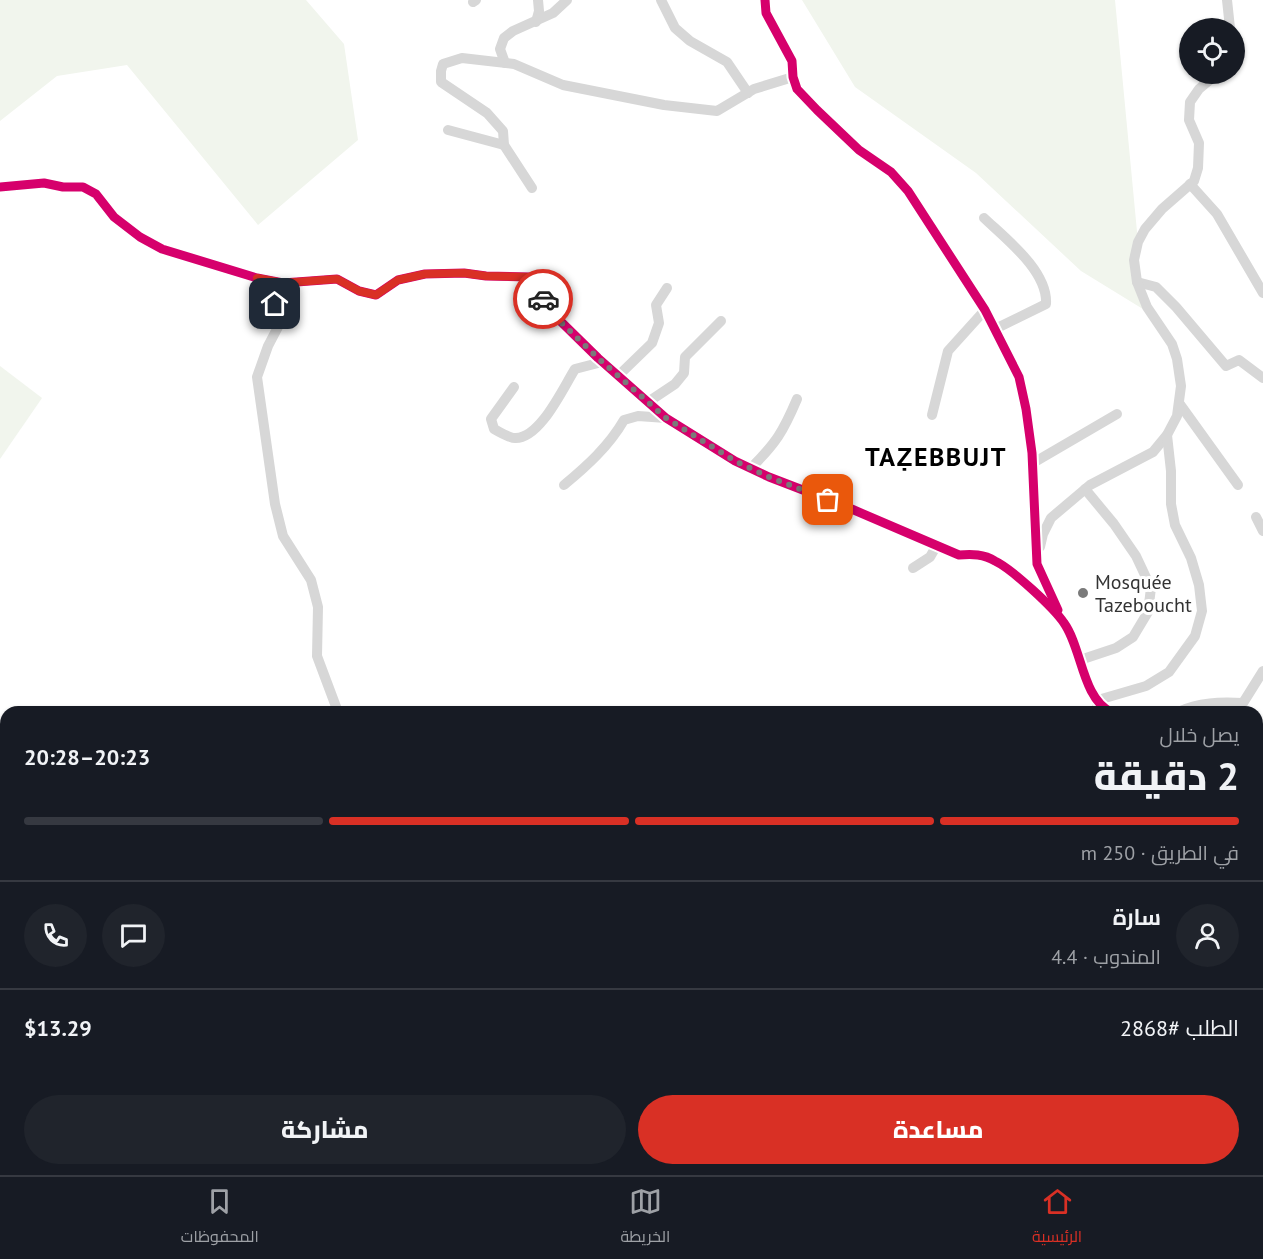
<!DOCTYPE html>
<html lang="ar">
<meta charset="utf-8">
<style>
:root{--surface:#171b24;--page:#20242c;--text:#f1f3f6;--muted:#9ea1a6;--line:#363941;--accent:#d93025}
body{margin:0;font-family:"PT Sans",Cairo,sans-serif;background:var(--page);color:var(--text);direction:rtl;height:100vh;display:flex;flex-direction:column;font-size:22px;white-space:nowrap}
*{box-sizing:border-box;margin:0}
p{font-size:20px;color:var(--muted)}
.icon{flex:none;width:33px;height:33px;fill:none;stroke:currentColor;stroke-width:2;stroke-linecap:round;stroke-linejoin:round}
.map{position:relative;flex:1;overflow:hidden;direction:ltr}
.panel{position:absolute;left:0px;top:706px;width:1263px;height:470px;display:flex;flex-direction:column;background:var(--surface);border-radius:18px 18px 0 0;box-shadow:0 2px 4px #0004;direction:rtl}
.panel>*{flex:none}
.tools{position:absolute;left:1179px;top:18px;display:grid;gap:12px}
.tools a{display:grid;place-items:center;width:66px;height:66px;border-radius:50%;background:var(--surface);box-shadow:0 2px 4px #0004;font-size:30px}
.pin{position:absolute;display:grid;place-items:center;width:51px;height:51px;color:#fff;margin:-26px;border-radius:12px;box-shadow:0 3px 9px #0006}
.courier{position:absolute;display:grid;place-items:center;width:60px;height:60px;margin:-30px;border:4px solid #d93025;border-radius:50%;background:#fff;color:#222;box-shadow:0 2px 8px #0007}
.head em{font-style:normal;font-weight:800}
.head div{display:flex;flex-direction:column-reverse}
.head{display:flex;align-items:center;justify-content:space-between;height:102px;padding:0 24px}
h1{font-size:39px;font-weight:800;line-height:45px}
.bar{display:grid;grid-template-columns:repeat(4,1fr);gap:9px 6px;align-content:center;height:72px;padding:0 24px}
.bar i{height:8px;border-radius:4px;background:var(--line)}
.bar .selected{background:var(--accent)}
.bar p{grid-column:span 4}
.line{display:flex;align-items:center;gap:15px;padding:0 24px;border-top:2px solid var(--line)}
.line div{flex:1}
.round{display:grid;place-items:center;flex:none;width:63px;height:63px;border-radius:32px;background:var(--page)}
.action{display:flex;gap:12px;margin-top:auto;padding:12px 24px}
.action a{flex:1;height:69px;border-radius:36px;background:var(--accent);color:#fff;font-size:24px;font-weight:800;line-height:69px;text-align:center}
.action a+a{background:var(--page);color:var(--text)}
.dock{display:flex;justify-content:space-around;align-items:center;height:84px;border-top:2px solid var(--line);background:var(--surface);font-size:16px;color:var(--muted)}
.dock a{display:grid;justify-items:center;gap:3px}
.dock .selected{color:var(--accent)}
.map>svg:first-child{display:block}
.green{fill:#f1f5ed}
.lines{fill:none;stroke-linecap:round;stroke-linejoin:round}
.minor{stroke:#d7d7d7;stroke-width:10}
.cycleway-casing{stroke:#fff;stroke-width:13}
.cycleway{stroke:#d6006c;stroke-width:9}
.done{stroke:#7a7a7a;stroke-width:6;stroke-dasharray:0 10.8}
.route{stroke:#d93025;stroke-width:8}
.poi-dot{fill:#7a7a7a;stroke:#fff;stroke-width:2}
.labels{text-anchor:middle;dominant-baseline:central;stroke-width:6;stroke-linejoin:round;paint-order:stroke}
.poi-label{font-size:20px;fill:#333;stroke:#fff;text-anchor:start}
.district-label{font-size:26px;font-weight:bold;letter-spacing:1.5px;fill:#000;stroke:#fff}
</style>
<div class="map">
<svg width="1263" height="1175" viewBox="0 0 1263 1175">
<rect width="100%" height="100%" fill="#fff"/>
<g class="green">
<path d="M 0,0 L 306,0 L 344,44 L 358,140 L 258,225 L 127,65 L 57,76 L 0,121 Z"/>
<path d="M 802,0 L 1115,0 L 1138,242 L 1134,260 L 1151,314 L 1081,271 L 976,173 L 855,87 Z"/>
<path d="M 0,366 L 42,398 L 0,459 Z"/>
<path d="M 1263,831 L 1263,865 L 1257,872 L 1257,839 Z"/>
</g>
<g class="lines">
<g class="minor">
<path d="M 661,0 L 675,28 L 690,41 L 727,62 L 748,93"/>
<path d="M 765,0 L 766,13 L 792,61 L 793,77 L 797,89 L 817,110 L 859,150 L 891,172 L 908,191 L 985,310 L 1019,377 L 1026,409 L 1032,453 L 1037,564 L 1059,612"/>
<path d="M 1227,0 L 1230,28"/>
<path d="M 473,2 L 476,0"/>
<path d="M 536,22 L 539,11 L 538,0"/>
<path d="M 505,63 L 500,49 L 504,38 L 513,31 L 553,13 L 567,0"/>
<path d="M 448,130 L 504,145"/>
<path d="M 1190,184 L 1217,214 L 1263,293"/>
<path d="M 0,187 L 44,183 L 63,187 L 83,187 L 96,194 L 114,217 L 140,237 L 162,249 L 257,278 L 283,283 L 337,279 L 359,291 L 376,295 L 398,280 L 425,274 L 464,273 L 486,276 L 530,277 L 540,284 L 545,306 L 598,358 L 666,418 L 735,461 L 769,477 L 847,507 L 959,555 C 972,554 984,554 995,561 C 1012,569 1054,608 1064,623 C 1082,648 1082,698 1111,712"/>
<path d="M 532,188 L 504,145 L 503,131 L 487,113 L 441,82 L 441,71 L 443,64 L 462,58 L 514,64 L 563,85 L 664,105 L 717,111 L 754,89 L 793,77"/>
<path d="M 984,218 C 1006,239 1048,271 1046,304 L 995,329"/>
<path d="M 257,278 L 275,304 L 278,327 L 268,346 L 257,377 L 275,504 L 283,536 L 311,580 L 318,607 L 317,656 L 338,712"/>
<path d="M 1137,282 L 1156,287 L 1176,307 L 1226,366 L 1239,360 L 1263,378"/>
<path d="M 618,376 L 652,343 L 659,323 L 656,305 L 667,288"/>
<path d="M 514,387 L 491,419 L 494,429 C 500,432 509,438 515,438 C 540,439 563,388 575,369 L 602,362"/>
<path d="M 648,402 L 675,384 L 684,373 L 685,357 L 721,321"/>
<path d="M 1179,403 L 1238,485"/>
<path d="M 932,415 L 948,351 L 985,310"/>
<path d="M 1033,463 L 1117,414"/>
<path d="M 751,468 C 776,443 783,432 797,399"/>
<path d="M 564,485 C 587,466 609,446 624,420 L 638,416 L 666,418"/>
<path d="M 1256,517 L 1263,531"/>
<path d="M 1040,547 L 1043,534 L 1051,518 L 1090,485 L 1153,452 L 1167,435 L 1177,416 L 1181,386 L 1177,359 L 1172,344 L 1147,307 L 1137,282 L 1134,260 L 1138,242 L 1145,229 L 1162,209 L 1194,181 L 1198,168 L 1199,143 L 1189,120 L 1190,102 L 1199,89 L 1217,74"/>
<path d="M 913,568 L 930,557 L 937,545"/>
<path d="M 1080,660 L 1116,648 L 1133,637 L 1148,612 L 1151,588 L 1136,556 L 1114,524 L 1085,489"/>
<path d="M 1097,712 L 1098,700 L 1146,686 L 1169,672 L 1195,636 L 1202,611 L 1199,585 L 1191,558 L 1175,525 L 1171,504 L 1171,471 L 1167,435"/>
<path d="M 1178,712 C 1199,702 1220,702 1243,703 L 1263,671"/>
<path d="M 1257,765 L 1263,770"/>
<path d="M 1257,788 L 1263,783"/>
<path d="M 1257,919 L 1263,921"/>
<path d="M 0,926 L 6,941"/>
<path d="M 1257,949 L 1263,947"/>
<path d="M 0,1006 L 6,1004"/>
<path d="M 211,1170 L 214,1175"/>
<path d="M 530,1170 L 535,1175"/>
<path d="M 715,1170 L 722,1175"/>
<path d="M 1146,1170 L 1148,1175"/>
<path d="M 339,1171 L 344,1175"/>
<path d="M 299,1175 L 303,1170"/>
<path d="M 380,1175 L 384,1170"/>
<path d="M 423,1175 L 427,1170"/>
<path d="M 467,1175 L 472,1170"/>
<path d="M 639,1175 L 643,1170"/>
<path d="M 819,1175 L 823,1170"/>
<path d="M 862,1175 L 867,1170"/>
<path d="M 1012,1175 L 1016,1170"/>
<path d="M 1216,1175 L 1217,1170"/>
</g>
<defs>
<g id="cycleway">
<path d="M 765,0 L 766,13 L 792,61 L 793,77 L 797,89 L 817,110 L 859,150 L 891,172 L 908,191 L 985,310 L 1019,377 L 1026,409 L 1032,453 L 1037,564 L 1058,610"/>
<path d="M 0,187 L 44,183 L 63,187 L 83,187 L 96,194 L 114,217 L 140,237 L 162,249 L 257,278 L 283,283 L 337,279 L 359,291 L 376,295 L 398,280 L 425,274 L 464,273 L 486,276 L 530,277 L 540,284 L 545,306 L 598,358 L 666,418 L 735,461 L 769,477 L 847,507 L 959,555 C 972,554 984,554 995,561 C 1012,569 1054,608 1064,623 C 1082,648 1082,698 1111,712"/>
</g>
</defs>
<use href="#cycleway" class="cycleway-casing"/>
<use href="#cycleway" class="cycleway"/>
</g>
<g class="lines">
<path class="done" d="M 543,299 L 544,306 L 598,358 L 666,418 L 735,461 L 769,477 L 828,500"/>
<path class="route" d="M 275,304 L 257,278 L 283,283 L 337,279 L 359,291 L 376,295 L 398,280 L 425,274 L 464,273 L 486,276 L 530,277 L 540,284 L 543,299"/>
</g>
<circle class="poi-dot" cx="1083" cy="593" r="6"/>
<g class="labels">
<g class="poi-label">
<text x="1095" y="582">Mosquée<tspan x="1095" dy="23">Tazeboucht</tspan></text>
</g>
<g class="district-label">
<text x="936" y="456">TAẒEBBUJT</text>
</g>
</g>
</svg>
<div class="tools">
<a><svg class="icon" aria-label="locate" viewBox="0 0 24 24"><circle cx="12" cy="12" r="6"/><path d="M12 2v4M12 18v4M2 12h4M18 12h4"/></svg></a>
</div>
<div class="pin" style="left:828px;top:500px;background:#ea580c"><svg class="icon" aria-label="bag" viewBox="0 0 24 24"><path d="M5 8h14l-1 12H6zM9 8a3 3 0 0 1 6 0"/></svg></div>
<div class="pin" style="left:275px;top:304px;background:#1f2937"><svg class="icon" aria-label="home" viewBox="0 0 24 24"><path d="M3 11l9-7 9 7M6 9v11h12V9"/></svg></div>
<div class="courier" style="left:543px;top:299px"><svg class="icon" aria-label="car" viewBox="0 0 24 24"><path d="M5 17H2v-5l4-1 3-4h7l3 4 3 1v5h-3M9 17h6M6 11h13"/><circle cx="7" cy="17" r="2"/><circle cx="17" cy="17" r="2"/></svg></div>
<section class="panel">
<div class="head"><div><h1>2 دقيقة</h1><p>يصل خلال</p></div><em>20:23–20:28</em></div>
<div class="bar"><i class="selected"></i><i class="selected"></i><i class="selected"></i><i></i><p>في الطريق · 250 m</p></div>
<div class="line" style="height:108px"><a class="round"><svg class="icon" aria-label="person" viewBox="0 0 24 24"><circle cx="12" cy="8" r="4"/><path d="M4 21q1-7 8-7t8 7"/></svg></a><div><b>سارة</b><p>المندوب · 4.4</p></div><a class="round"><svg class="icon" aria-label="chat" viewBox="0 0 24 24"><path d="M4 5h16v11H9l-5 4z"/></svg></a><a class="round"><svg class="icon" aria-label="phone" viewBox="0 0 24 24"><path d="M5 4h4l2 5-3 2q2 4 5 5l2-3 5 2v4C11 20 4 13 5 4z"/></svg></a></div>
<div class="line" style="height:78px"><div>الطلب #2868</div><b>$13.29</b></div>
<div class="action"><a>مساعدة</a><a>مشاركة</a></div>
</section>
</div>
<nav class="dock">
<a class="selected"><svg class="icon" aria-label="home" viewBox="0 0 24 24"><path d="M3 11l9-7 9 7M6 9v11h12V9"/></svg>الرئيسية</a>
<a><svg class="icon" aria-label="map" viewBox="0 0 24 24"><path d="M3 6l6-2 6 2 6-2v14l-6 2-6-2-6 2zM9 4v14M15 6v14"/></svg>الخريطة</a>
<a><svg class="icon" aria-label="saved" viewBox="0 0 24 24"><path d="M7 4h10v16l-5-4-5 4z"/></svg>المحفوظات</a>
</nav>
